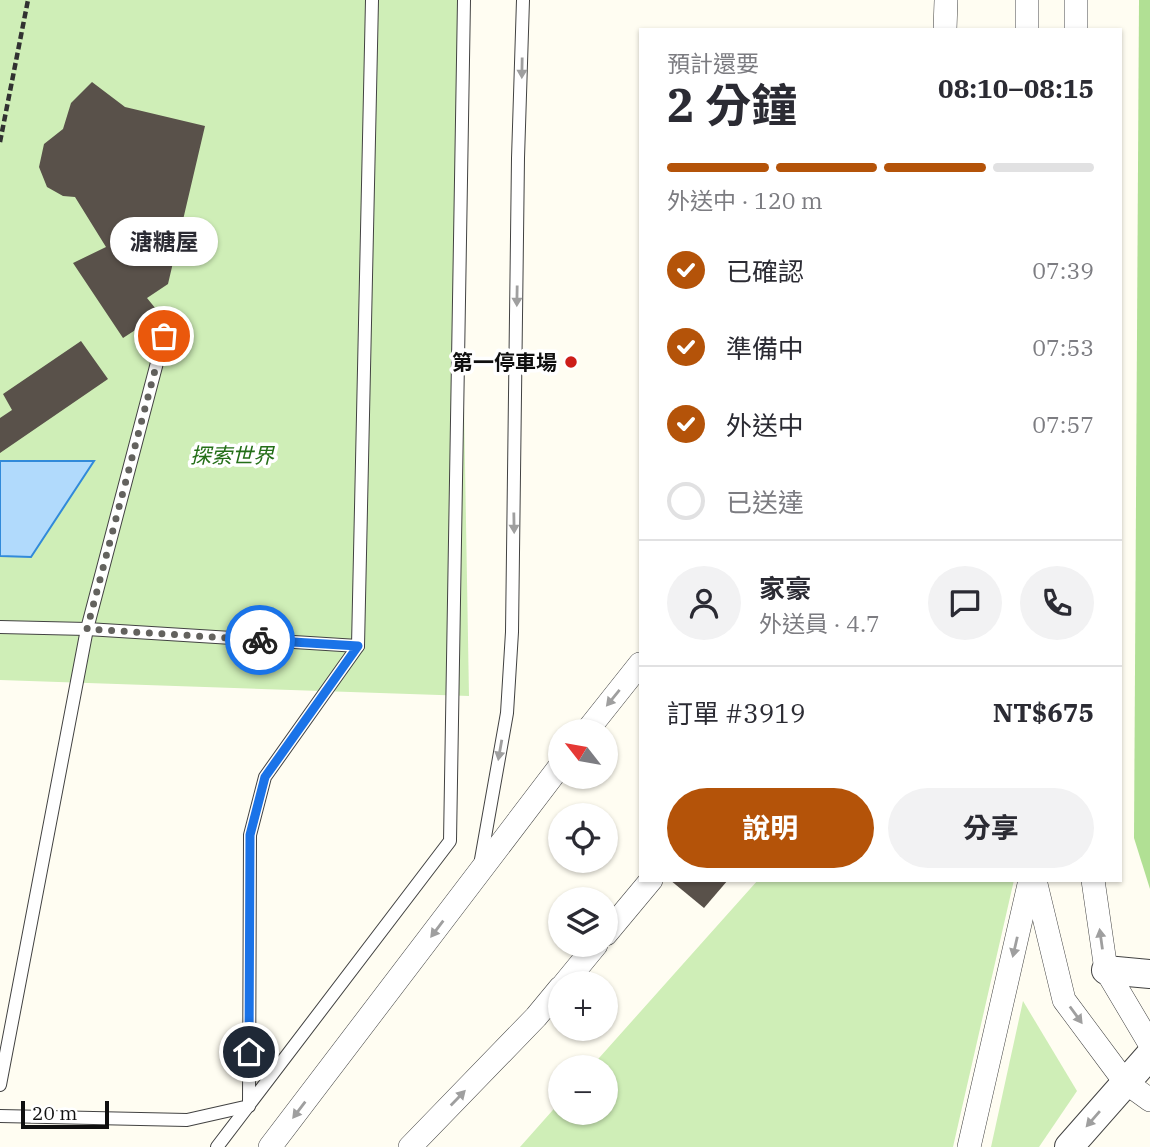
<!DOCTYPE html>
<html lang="zh-TW">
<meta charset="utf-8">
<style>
:root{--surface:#fff;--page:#f2f2f3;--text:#2b2b33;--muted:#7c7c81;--line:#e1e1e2;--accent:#b45309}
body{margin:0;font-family:"IBM Plex Serif","Noto Sans TC",serif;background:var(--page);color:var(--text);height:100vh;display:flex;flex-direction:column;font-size:26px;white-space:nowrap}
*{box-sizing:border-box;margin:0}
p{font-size:23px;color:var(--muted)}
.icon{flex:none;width:38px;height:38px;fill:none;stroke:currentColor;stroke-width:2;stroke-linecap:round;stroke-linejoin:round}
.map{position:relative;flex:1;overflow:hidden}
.drawer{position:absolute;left:639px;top:28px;width:483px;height:854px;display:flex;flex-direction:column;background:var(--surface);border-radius:0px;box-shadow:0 2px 5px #0004}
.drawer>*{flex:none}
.needle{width:46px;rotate:301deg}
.tools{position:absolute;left:548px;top:719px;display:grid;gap:14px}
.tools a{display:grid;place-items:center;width:70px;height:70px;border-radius:50%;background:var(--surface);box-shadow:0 2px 5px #0004;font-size:35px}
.scale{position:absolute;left:21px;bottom:18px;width:88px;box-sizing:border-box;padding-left:7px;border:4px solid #0f0f0f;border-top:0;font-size:19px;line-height:24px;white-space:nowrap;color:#0f0f0f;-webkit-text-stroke:5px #fff;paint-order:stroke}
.pin{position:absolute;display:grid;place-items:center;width:60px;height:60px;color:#fff;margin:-30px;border:4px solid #fff;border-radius:50%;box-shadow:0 2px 7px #0007}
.courier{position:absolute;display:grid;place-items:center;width:70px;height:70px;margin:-35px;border:5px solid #1a73e8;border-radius:50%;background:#fff;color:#222;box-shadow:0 2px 9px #0007}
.bubble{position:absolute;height:49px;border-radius:24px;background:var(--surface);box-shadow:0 2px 5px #0004;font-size:23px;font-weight:700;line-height:49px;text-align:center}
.headline em{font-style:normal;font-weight:700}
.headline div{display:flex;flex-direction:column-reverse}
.headline{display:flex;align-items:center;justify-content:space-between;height:119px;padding:0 28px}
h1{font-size:46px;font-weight:700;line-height:52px}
.bar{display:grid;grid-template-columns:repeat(4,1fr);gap:10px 7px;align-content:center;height:84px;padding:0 28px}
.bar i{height:9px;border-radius:5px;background:var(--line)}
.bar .active{background:var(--accent)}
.bar p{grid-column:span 4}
.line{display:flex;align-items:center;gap:18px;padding:0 28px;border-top:2px solid var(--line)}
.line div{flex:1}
.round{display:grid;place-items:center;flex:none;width:74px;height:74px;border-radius:37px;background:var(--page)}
ol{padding:0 28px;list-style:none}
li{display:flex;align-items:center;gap:21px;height:77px}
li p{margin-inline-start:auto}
li .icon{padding:7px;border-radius:50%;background:var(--accent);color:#fff;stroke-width:4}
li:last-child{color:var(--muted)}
li i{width:38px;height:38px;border:4px solid var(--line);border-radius:50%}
.cta{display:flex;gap:14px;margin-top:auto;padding:14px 28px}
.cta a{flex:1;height:80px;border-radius:42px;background:var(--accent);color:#fff;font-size:28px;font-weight:700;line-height:80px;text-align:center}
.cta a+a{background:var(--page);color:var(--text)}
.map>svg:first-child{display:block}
.green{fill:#cfeeb7}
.forest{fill:#b1e094}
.water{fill:#b1dafc;stroke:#318ada;stroke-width:2}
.building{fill:#59514a}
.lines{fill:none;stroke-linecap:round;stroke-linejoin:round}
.service-casing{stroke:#424242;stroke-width:14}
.minor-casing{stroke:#424242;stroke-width:24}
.tertiary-casing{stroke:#424242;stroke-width:30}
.path{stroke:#313131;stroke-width:4.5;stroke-dasharray:7 3.5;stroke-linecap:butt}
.service{stroke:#fff;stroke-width:12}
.minor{stroke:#fff;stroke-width:23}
.tertiary{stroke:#fff;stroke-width:28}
.oneway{fill:#9f9f9f}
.done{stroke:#63625e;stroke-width:7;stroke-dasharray:0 12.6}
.route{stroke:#1a73e8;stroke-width:9}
.poi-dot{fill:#cd1e19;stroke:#fff;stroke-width:2.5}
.labels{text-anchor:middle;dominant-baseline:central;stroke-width:7;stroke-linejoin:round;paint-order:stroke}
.poi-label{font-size:21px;font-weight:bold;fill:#0f0f0f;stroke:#fff;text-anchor:end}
.park-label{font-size:21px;font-style:italic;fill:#246e18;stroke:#fff}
</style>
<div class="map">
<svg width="1150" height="1147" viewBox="0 0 1150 1147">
<rect width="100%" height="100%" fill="#fffdf2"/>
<g class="green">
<path d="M 0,0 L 457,0 L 469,696 L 0,680 Z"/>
<path d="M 758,880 L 1014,880 L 953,1147 L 520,1147 L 560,1102 L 560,1113 L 606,1113 L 606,1068 L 591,1067 Z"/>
<path d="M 1023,1001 L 1077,1091 L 1039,1147 L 991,1147 Z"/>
</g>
<path class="forest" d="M 1139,0 L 1150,0 L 1150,889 L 1134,838 Z"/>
<path class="water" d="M 0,461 L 94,461 L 31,557 L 0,556 Z"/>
<g class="building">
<path d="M 92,82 L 125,107 L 205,126 L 168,284 L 147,298 L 160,314 L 123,338 L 73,263 L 106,247 L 75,197 L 63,196 L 47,187 L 39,167 L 44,144 L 63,129 L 71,103 Z"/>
<path d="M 81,341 L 108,379 L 0,453 L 0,418 L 12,410 L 3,394 Z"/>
<path d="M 670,880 L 728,880 L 704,908 Z"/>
</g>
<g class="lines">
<defs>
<g id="service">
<path d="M 0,627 L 87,629 L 358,646"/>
<path d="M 480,865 L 507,713 L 512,632 L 518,158 L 523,0"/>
<path d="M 0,1085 L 87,629 L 164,336"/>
<path d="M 0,1116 L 187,1120 L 249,1106 L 250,835 L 265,777 L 358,646 L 372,0"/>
<path d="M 217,1147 L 450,841 L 464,0"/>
</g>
<g id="minor">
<path d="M 1027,0 L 1027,30"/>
<path d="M 1076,0 L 1076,30"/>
<path d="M 945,30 L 946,0"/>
<path d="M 586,732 L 640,664"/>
<path d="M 1035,880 L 1064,1000 L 1125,1082 L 1150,1100"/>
<path d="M 1093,880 L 1106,970 L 1150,1044"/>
<path d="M 606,934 L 651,880"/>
<path d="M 564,984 L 596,945"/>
<path d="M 270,1147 L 560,766"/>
<path d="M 410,1147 L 536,1017 L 560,988"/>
<path d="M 969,1147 L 1030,880"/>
</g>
<g id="tertiary">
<path d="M 1106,970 L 1150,974"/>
<path d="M 1069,1147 L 1150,1055"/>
</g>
</defs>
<use href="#service" class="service-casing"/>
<use href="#minor" class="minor-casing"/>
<use href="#tertiary" class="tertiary-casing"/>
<path class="path" d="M 0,142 L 28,0"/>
<use href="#service" class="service"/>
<use href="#minor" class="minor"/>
<use href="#tertiary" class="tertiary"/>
</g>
<defs><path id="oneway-solid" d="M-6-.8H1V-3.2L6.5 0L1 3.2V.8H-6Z" transform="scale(1.75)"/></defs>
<g class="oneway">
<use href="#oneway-solid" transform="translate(522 68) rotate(91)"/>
<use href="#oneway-solid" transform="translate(517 296) rotate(91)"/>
<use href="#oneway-solid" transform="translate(514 523) rotate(89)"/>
<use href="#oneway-solid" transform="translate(613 698) rotate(129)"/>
<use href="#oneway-solid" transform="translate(500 750) rotate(100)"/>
<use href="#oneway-solid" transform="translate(437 929) rotate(127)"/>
<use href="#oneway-solid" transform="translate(1101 939) rotate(-98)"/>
<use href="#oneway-solid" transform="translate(1015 947) rotate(103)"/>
<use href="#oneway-solid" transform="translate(1076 1015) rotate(54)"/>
<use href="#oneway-solid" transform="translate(458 1098) rotate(-46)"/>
<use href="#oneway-solid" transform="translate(299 1110) rotate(127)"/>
<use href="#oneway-solid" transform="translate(1093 1119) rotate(131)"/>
</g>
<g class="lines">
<path class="done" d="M 164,336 L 87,629 L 260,640"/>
<path class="route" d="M 249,1052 L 250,835 L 265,777 L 358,646 L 260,640"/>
</g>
<circle class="poi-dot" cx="571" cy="362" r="7"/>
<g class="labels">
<g class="poi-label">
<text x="557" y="362">第一停車場</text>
</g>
<g class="park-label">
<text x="232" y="455">探索世界</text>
</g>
</g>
</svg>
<div class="tools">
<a><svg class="needle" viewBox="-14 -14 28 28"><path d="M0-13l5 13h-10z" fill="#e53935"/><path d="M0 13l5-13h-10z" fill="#7c7c81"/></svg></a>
<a><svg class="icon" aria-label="locate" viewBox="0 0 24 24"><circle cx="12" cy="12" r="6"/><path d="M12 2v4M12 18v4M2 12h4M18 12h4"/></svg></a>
<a><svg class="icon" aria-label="layers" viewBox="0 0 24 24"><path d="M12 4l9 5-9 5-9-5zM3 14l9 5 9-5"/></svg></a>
<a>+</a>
<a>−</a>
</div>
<div class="scale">20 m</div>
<div class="pin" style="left:164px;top:336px;background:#ea580c"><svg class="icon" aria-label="bag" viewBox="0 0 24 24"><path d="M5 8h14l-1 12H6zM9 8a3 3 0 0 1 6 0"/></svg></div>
<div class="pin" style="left:249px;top:1052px;background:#1f2937"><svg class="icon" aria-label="home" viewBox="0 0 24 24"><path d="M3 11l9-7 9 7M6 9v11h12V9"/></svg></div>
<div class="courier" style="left:260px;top:640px"><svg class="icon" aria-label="bike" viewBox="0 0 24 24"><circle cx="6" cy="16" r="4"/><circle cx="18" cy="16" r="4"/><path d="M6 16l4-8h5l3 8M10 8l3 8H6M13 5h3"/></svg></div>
<div class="bubble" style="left:110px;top:217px;width:108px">溏糖屋</div>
<section class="drawer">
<div class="headline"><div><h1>2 分鐘</h1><p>預計還要</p></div><em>08:10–08:15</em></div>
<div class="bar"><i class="active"></i><i class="active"></i><i class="active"></i><i></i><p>外送中 · 120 m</p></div>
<ol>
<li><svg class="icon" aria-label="check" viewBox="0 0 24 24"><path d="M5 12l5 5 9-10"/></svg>已確認<p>07:39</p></li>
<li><svg class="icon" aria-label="check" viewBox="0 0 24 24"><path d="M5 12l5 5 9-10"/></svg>準備中<p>07:53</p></li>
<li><svg class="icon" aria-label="check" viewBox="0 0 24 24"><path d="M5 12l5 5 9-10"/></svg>外送中<p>07:57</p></li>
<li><i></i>已送達</li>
</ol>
<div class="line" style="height:126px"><a class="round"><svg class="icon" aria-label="person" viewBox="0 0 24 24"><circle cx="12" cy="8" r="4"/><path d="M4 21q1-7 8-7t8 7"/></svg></a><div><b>家豪</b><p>外送員 · 4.7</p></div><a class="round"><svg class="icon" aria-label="chat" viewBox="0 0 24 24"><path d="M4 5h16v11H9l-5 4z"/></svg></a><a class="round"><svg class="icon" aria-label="phone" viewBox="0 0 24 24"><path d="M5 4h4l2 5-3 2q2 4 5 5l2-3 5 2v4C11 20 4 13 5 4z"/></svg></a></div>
<div class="line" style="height:91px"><div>訂單 #3919</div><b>NT$675</b></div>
<div class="cta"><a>說明</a><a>分享</a></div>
</section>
</div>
